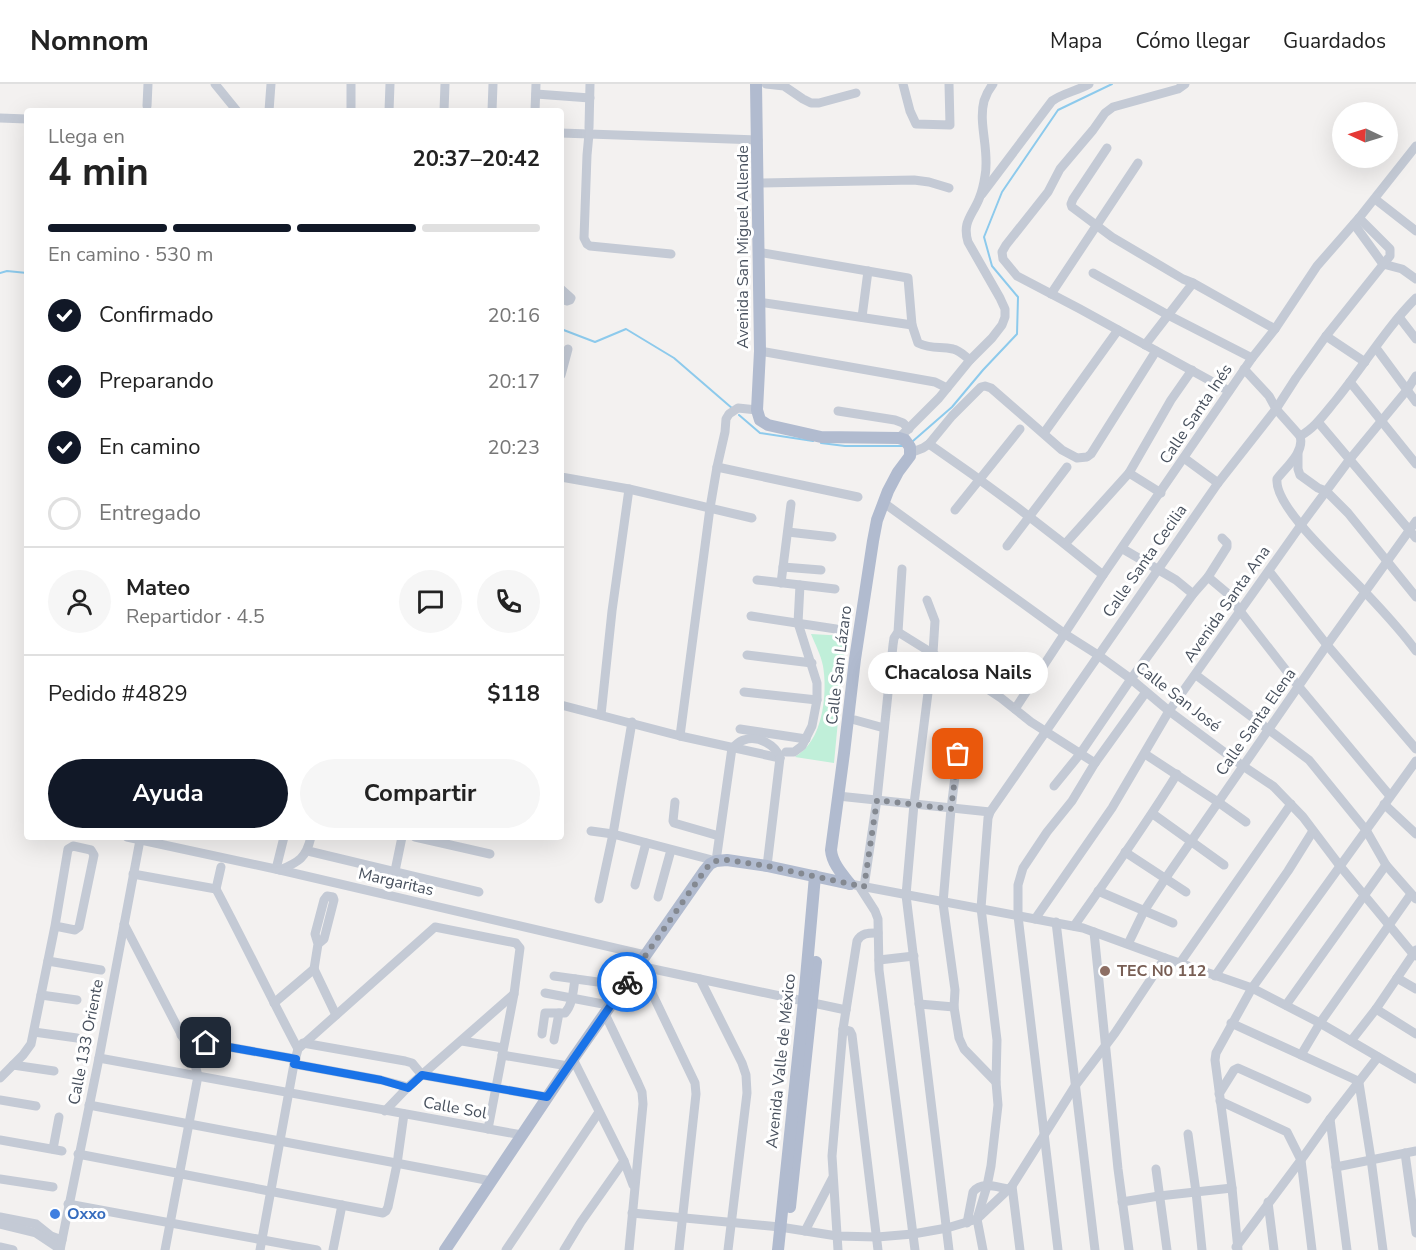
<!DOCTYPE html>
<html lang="es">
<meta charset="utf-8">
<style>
:root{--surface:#fff;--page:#f6f6f6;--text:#222;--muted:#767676;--line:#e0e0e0;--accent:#111827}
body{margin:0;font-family:"Nunito Sans",sans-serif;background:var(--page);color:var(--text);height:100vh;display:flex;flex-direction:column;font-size:22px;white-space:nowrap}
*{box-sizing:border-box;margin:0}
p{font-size:20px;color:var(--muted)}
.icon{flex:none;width:33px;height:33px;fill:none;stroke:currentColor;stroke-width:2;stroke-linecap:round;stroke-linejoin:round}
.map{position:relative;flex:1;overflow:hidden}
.sheet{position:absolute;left:24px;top:24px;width:540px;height:732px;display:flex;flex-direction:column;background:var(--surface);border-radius:6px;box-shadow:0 6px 24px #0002}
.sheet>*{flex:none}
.needle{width:39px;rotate:274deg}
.buttons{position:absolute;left:1332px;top:18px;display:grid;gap:12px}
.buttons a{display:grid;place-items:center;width:66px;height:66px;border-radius:50%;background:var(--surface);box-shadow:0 6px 24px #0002;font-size:30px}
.pin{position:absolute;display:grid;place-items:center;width:51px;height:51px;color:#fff;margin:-26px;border-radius:12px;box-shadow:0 3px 9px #0006}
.courier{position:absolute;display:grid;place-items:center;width:60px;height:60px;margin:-30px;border:4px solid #1a73e8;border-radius:50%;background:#fff;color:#222;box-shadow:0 2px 8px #0007}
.bubble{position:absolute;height:42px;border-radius:21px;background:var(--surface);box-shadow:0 6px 24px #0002;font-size:20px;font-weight:700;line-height:42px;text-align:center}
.summary em{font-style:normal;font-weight:700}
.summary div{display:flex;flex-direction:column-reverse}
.summary{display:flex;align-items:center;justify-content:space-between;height:102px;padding:0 24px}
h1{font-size:39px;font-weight:700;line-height:45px}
.bar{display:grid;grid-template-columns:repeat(4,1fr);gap:9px 6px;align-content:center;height:72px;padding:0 24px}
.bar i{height:8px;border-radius:4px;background:var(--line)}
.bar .active{background:var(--accent)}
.bar p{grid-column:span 4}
.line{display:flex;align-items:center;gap:15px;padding:0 24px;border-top:2px solid var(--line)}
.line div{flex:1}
.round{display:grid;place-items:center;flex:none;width:63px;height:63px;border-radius:32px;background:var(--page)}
ol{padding:0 24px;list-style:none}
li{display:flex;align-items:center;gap:18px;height:66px}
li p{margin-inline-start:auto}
li .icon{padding:6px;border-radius:50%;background:var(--accent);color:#fff;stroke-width:4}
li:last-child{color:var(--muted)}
li i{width:33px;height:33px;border:3px solid var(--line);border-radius:50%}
.primary-button{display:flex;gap:12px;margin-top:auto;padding:12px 24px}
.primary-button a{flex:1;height:69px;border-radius:36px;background:var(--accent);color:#fff;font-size:24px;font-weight:700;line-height:69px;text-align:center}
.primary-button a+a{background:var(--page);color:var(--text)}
header{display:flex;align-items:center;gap:36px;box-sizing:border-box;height:84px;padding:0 30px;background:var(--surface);border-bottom:2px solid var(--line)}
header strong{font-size:28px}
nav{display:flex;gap:33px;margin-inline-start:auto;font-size:21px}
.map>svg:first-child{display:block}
.green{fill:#c0efd9}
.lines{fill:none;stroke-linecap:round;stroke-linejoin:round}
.stream{stroke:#8dcaec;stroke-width:2}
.minor{stroke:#c4cad5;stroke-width:9}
.major{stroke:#b1bbcf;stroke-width:12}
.done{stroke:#848991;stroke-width:6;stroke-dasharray:0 10.8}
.route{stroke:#1a73e8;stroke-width:8}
.education-dot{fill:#8d6e63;stroke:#fff;stroke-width:2}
.shop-dot{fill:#3f7fe0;stroke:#fff;stroke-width:2}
.labels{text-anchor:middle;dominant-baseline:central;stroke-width:6;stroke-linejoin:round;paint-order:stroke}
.street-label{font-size:16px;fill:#48515e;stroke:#fff}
.education-label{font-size:16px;font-weight:bold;fill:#785e54;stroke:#fff;text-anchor:start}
.shop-label{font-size:16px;font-weight:bold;fill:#366cbe;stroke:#fff;text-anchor:start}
</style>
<header>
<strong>Nomnom</strong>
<nav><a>Mapa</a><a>Cómo llegar</a><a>Guardados</a></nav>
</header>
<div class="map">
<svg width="1416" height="1166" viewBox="0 0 1416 1166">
<rect width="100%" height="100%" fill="#f3f1f0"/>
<path class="green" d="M 811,550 L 846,552 L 834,679 L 795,673 C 800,669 805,666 809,660 C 824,641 827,605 823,582 C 821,571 815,560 811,550 Z"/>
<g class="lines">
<g class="stream">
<path d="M 0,189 L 7,187 L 27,189"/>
<path d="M 561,245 L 595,258 L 626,245 L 674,274 L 733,325"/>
<path d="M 739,331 L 760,349 L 813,357"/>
<path d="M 913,357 L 952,323 L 983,286 L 1017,250 L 1018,213 L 992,182 L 984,153 L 1002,108 L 1058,26 L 1112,0"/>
<path d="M 821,359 L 845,362 L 905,362"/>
</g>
<g class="minor">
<path d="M 215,0 L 237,27"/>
<path d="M 766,0 L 784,2 L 803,15 L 811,19 L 819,19 L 856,9"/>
<path d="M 903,0 L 910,27 L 916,40 L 950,41 L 949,0"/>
<path d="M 1185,0 L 1178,5 L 1113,23 L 1105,29 L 1093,46 L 1060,85 L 1048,108 L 1006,161 L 1002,168 L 1003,175 L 1017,192 L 1080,225 L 1229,307"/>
<path d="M 536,10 L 590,14"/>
<path d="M 147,22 L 148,0"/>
<path d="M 269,27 L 271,0"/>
<path d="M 351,27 L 351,0"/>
<path d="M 389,27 L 390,0"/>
<path d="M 444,27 L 445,0"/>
<path d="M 492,27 L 493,0"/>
<path d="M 535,27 L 536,0"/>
<path d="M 0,34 L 27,35"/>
<path d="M 589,44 L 590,0"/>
<path d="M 561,49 L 758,56"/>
<path d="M 589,50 L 587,71 L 584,154 L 587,160 L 590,162 L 671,170"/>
<path d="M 1107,64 L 1073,115 L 1071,120 L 1072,123 L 1112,153 L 1183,195 L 1193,199 L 1275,245"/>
<path d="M 758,99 L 914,96 L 929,98 L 949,104"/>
<path d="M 982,110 L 1052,17 C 1063,9 1077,7 1089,0"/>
<path d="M 1375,115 L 1416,147"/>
<path d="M 1354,140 L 1383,180 L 1402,185 L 1416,195"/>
<path d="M 758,168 L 908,194 L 912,241 L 918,259 C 933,266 940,262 953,265 C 959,266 965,272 970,276"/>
<path d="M 1093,189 L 1168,231 L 1252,274"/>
<path d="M 561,205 L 571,214 L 570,216 L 567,217 L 561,215"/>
<path d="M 1051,210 L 1138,79"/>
<path d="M 1416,214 C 1386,244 1363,283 1336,316 C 1325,329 1315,344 1300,352 C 1305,368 1286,383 1277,395 C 1274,424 1344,485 1364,507 C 1382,526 1401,546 1416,567"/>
<path d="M 759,218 L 912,241"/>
<path d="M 862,233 L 868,187"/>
<path d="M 1399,233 L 1416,255"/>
<path d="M 1326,252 L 1365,278"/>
<path d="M 1145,261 L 1193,199"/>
<path d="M 1376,264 L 1416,318"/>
<path d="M 760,267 L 935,298 L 947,304"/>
<path d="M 1244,285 L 1269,312 L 1276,325 L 1300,352"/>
<path d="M 561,291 L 568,265"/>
<path d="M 1350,298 L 1416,380"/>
<path d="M 838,327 L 895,336 L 903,339 L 909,345"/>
<path d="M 1318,338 L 1416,454"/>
<path d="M 1044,349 L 1118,246"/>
<path d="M 899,354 L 939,314 L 970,276 L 992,254 L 1002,241 L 1005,233 L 1005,225 L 1000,214 L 968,158 C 962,138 972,132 979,115 C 982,108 984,99 985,92 C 990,67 978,40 984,17 C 986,11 989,5 993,0"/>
<path d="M 929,360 C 989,401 1047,445 1103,491"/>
<path d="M 910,369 L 923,364 L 929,360 L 952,332 L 981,303 L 985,302 L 991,304 L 1062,366 L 1077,374 L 1087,373 L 1091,370 L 1156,267"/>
<path d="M 1298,369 L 1298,385 L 1300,391 L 1318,404 L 1326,407 L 1348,429 L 1416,513"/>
<path d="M 1184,374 L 1218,399"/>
<path d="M 717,383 L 858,413"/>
<path d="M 1129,389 L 1161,409"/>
<path d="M 561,393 L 629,405 L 752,434"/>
<path d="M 884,419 L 1065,550 L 1098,571 L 1131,595 L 1169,627 L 1243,682 L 1273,702 L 1303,733 L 1340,782 L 1413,870 L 1416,872"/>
<path d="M 955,426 L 1020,345"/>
<path d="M 788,448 L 832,453"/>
<path d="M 1065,460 L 1129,389 L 1171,316 L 1192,286"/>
<path d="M 1007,462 L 1067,383"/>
<path d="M 1123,465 L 1176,496 L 1193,510"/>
<path d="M 783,483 L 821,486"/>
<path d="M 1269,487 L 1327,561 L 1416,665"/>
<path d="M 1208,493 L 1227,509 L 1240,527 L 1299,603 L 1390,712"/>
<path d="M 757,496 L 835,505"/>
<path d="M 781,499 L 791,420"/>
<path d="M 927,516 L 935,537 L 933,569 L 914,720 L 906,811 L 949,1166"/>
<path d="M 751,532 L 836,545"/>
<path d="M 898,548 L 956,584 L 1001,614 L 1031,638 L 1095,679"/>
<path d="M 747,571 L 812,579"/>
<path d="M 1196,591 L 1309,676 L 1366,746 L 1386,781 L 1416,815"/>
<path d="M 744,608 L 817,616"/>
<path d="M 561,621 L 680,652 L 780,674"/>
<path d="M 1015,625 L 1103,491 L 1252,274 L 1275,245 L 1317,182 L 1359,134 L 1416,62"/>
<path d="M 601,631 L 612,527 L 629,405"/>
<path d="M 855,636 L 884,644"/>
<path d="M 740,645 L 806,655"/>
<path d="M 680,652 L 710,424 L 717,383 L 725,348 L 726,335 L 729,330 L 738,324 L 757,326"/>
<path d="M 960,652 L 951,725 L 943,819 L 955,906 L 954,923 L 959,954 L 964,965 L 996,998"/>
<path d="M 786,668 L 794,668 L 802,662 L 812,642 L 817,616 L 817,599 L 798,539 L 800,501"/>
<path d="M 1145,670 L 1218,718 L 1246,738"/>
<path d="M 1054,702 L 1080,670 L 1131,595 L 1193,510 L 1208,493 L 1227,463 L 1227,459 L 1222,454"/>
<path d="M 838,712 L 990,728"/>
<path d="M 675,718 L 673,737 L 674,739 L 719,752"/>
<path d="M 1384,720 L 1416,750"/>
<path d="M 1153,730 L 1224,781"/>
<path d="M 591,747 L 613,750 L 716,777 L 732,664 C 736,661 739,657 744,656 C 758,651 776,661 780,674"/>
<path d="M 127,753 L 280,786 L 645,871"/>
<path d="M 415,753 L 490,770"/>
<path d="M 308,767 L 479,808"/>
<path d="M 1125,768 L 1186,808"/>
<path d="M 767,782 L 780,674"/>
<path d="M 276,785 L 284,753"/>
<path d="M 280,786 C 299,778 306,774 311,753"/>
<path d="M 395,787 L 402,753"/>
<path d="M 133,790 L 216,805"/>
<path d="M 850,800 L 1083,844 L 1165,874 L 1252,904 L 1320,939 L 1416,995"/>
<path d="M 635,801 L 646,759"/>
<path d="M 859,802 L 875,827 L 878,835 L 879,886 L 915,1166"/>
<path d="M 864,803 L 877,715 L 893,561 L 894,554 L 898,548 L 902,485"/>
<path d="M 216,805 C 244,858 270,912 298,965"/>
<path d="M 216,805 L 221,783"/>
<path d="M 1098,807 L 1173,839"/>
<path d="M 658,813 L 671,766"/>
<path d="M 599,815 L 613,750 L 632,638"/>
<path d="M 1035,835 L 1112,724 L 1169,627 L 1301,441 L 1350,375 L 1407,306 L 1416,292"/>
<path d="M 1056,838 L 1095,1166"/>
<path d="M 124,840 L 193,973 L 198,992 L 165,1166"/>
<path d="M 1074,842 C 1109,792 1145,742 1177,690"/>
<path d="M 1094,848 L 1118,1085 L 1129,1166"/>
<path d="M 1128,860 L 1144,827 L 1165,795 L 1327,561 L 1416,437"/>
<path d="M 879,876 L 914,872"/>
<path d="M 48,877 L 101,886"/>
<path d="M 1180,879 L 1291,720"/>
<path d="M 639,882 L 695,999 L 696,1010 L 679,1166"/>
<path d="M 639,882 L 846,926"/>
<path d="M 314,885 L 318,860 L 315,850 L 324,816 L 327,812 L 333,813 L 334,816 L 324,855 L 318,860"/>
<path d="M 314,885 L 336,931"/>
<path d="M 554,892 L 605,899"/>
<path d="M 1215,892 L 1288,787 L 1313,747"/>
<path d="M 1397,894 L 1416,905"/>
<path d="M 700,895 L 742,979 L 746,991 L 747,1009 L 728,1166"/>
<path d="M 545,909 L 603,920 L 611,922"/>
<path d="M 41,911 L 77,916"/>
<path d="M 274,919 L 314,885"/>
<path d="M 919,920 L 954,923"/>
<path d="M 1286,921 L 1386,781"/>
<path d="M 1376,925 L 1416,950"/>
<path d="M 605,930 L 638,999 L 642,1008 L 643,1020 L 629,1166"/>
<path d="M 1231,939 L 1356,996 L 1359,999 L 1371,1075 L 1383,1166"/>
<path d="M 843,945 L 850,947 L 852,951 L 878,1166"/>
<path d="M 34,948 L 77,954"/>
<path d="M 542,950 L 545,929 L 559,929"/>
<path d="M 181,951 L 206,959 L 296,975"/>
<path d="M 554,956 L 559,929 L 565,929 C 573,920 573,907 575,895"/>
<path d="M 462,957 L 503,964"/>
<path d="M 1351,957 L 1376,925 L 1416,866"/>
<path d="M 303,959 L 405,977 L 412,979 L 422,991 L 547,1013"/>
<path d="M 502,971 L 568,982"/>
<path d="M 1301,971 L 1320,939 L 1411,810"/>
<path d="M 99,974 L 522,1051"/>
<path d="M 573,975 L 624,1077 L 633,1101"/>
<path d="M 294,980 L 381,996 L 408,1003"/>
<path d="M 13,981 L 54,987"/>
<path d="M 0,994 L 23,971 L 31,960 L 55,842 L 68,765 L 73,762 L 91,766 L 94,771 L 79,843 L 75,846 L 55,842"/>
<path d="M 1219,1010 L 1234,986 L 1238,984 L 1307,1015"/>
<path d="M 0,1016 L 36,1022"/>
<path d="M 1220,1017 L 1287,1048 L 1301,1076 L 1312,1166"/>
<path d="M 89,1021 L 491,1097"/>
<path d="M 385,1027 L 408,1003 L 514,910"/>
<path d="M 1330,1035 L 1347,1166"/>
<path d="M 1188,1050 L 1196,1108 L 1202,1166"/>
<path d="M 0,1056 L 62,1067"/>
<path d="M 53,1065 L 59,1033"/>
<path d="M 1405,1069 L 1416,1149"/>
<path d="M 78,1070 L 383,1129 L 386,1127 L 388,1123 L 397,1080 L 404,1030"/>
<path d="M 1336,1083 L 1416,1067"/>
<path d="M 1156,1085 L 1167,1166"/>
<path d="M 0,1095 L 53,1103"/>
<path d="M 1012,1102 L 1020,1166"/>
<path d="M 1122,1118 L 1159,1112 L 1232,1104"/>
<path d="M 1268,1118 L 1274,1166"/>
<path d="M 68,1120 L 317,1166"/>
<path d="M 632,1129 L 780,1143 L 837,1152 L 877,1153 L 913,1150 L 947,1144 L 977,1135 L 1012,1102 L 1075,1002 L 1115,949 L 1165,874"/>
<path d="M 0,1133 L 36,1140 L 51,1152 L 62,1156"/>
<path d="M 967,1139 L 973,1108 C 982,1097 996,1103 1008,1105"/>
<path d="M 0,1140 L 36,1149 L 60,1165"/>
<path d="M 805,1147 L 832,1095"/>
<path d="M 0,1163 L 13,1166"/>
<path d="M 1236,1163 L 1301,1076 L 1330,1035 L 1378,973"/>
<path d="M 60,1166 L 99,974 L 140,756"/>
<path d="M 260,1166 L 294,980 L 298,965 L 435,843 L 516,859 L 520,864 L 514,910 L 488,1045"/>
<path d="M 333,1166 L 342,1121"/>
<path d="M 506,1166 L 599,1028"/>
<path d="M 564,1166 L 581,1138 L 624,1077"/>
<path d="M 838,1166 L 832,1072 L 843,945 L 857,857 C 862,848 870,849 878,849"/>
<path d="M 983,1166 L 977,1135 L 987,1102 L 991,1082 L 998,1021 L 996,998 L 997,956 L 981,824 L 988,734 L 990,728 L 1218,399 L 1276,325 L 1296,294 L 1326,252 L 1390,172 L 1390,165 L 1359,134"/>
<path d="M 1058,1166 L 1018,832 L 1018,801 L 1023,784 L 1047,748 L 1072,717 L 1095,679 L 1146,608"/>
<path d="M 1238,1166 L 1232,1104 L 1215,976 L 1216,969 L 1252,904 L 1416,677"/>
</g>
<g class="major">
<path d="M 756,0 L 760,267 L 757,326 L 760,336 L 768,341 L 821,353 L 899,354 L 905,356 L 910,363 L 910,372 L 898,388 L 888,407 L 877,436 L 873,457 L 855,575 L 844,669 L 831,766 C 832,779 842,790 850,800"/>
<path d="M 790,1123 L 816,878"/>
<path d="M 445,1166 L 573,975 L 705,786 L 710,780 L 716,777 L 727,776 L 767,782 L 850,800"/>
<path d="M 778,1166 L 804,916 L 815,792"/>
</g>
</g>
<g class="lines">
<path class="done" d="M 627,898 L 705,786 L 710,780 L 716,777 L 727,776 L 767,782 L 864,803 L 877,716 L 951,725 L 958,670"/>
<path class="route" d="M 206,959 L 296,975 L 294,980 L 381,996 L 408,1004 L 422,991 L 547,1013 L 627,898"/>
</g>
<circle class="education-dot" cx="1105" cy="887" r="6"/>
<circle class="shop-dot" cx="55" cy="1130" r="6"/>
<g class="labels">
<g class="street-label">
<text transform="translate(743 163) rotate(-90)">Avenida San Miguel Allende</text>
<text transform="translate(1196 330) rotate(-56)">Calle Santa Inés</text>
<text transform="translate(1145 477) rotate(-55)">Calle Santa Cecilia</text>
<text transform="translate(1227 520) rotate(-55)">Avenida Santa Ana</text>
<text transform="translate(839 581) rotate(-83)">Calle San Lázaro</text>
<text transform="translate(1178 613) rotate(38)">Calle San José</text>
<text transform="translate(1256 638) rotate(-55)">Calle Santa Elena</text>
<text transform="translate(396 798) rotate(13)">Margaritas</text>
<text transform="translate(86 958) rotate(-79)">Calle 133 Oriente</text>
<text transform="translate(781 977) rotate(-84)">Avenida Valle de México</text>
<text transform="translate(455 1024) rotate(10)">Calle Sol</text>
</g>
<g class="education-label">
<text x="1117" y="887">TEC N0 112</text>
</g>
<g class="shop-label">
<text x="67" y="1130">Oxxo</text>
</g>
</g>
</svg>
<div class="buttons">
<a><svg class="needle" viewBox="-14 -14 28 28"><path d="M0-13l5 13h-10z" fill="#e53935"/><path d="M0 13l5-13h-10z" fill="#767676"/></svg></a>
</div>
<div class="pin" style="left:958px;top:670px;background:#ea580c"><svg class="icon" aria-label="bag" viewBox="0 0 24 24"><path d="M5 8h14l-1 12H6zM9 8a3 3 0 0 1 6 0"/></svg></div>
<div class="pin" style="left:206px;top:959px;background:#1f2937"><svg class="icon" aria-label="home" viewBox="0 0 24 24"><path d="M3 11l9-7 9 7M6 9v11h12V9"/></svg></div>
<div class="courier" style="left:627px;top:898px"><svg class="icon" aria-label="bike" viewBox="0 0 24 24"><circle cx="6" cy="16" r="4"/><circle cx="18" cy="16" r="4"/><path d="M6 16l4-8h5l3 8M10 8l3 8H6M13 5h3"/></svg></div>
<div class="bubble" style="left:868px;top:568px;width:180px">Chacalosa Nails</div>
<section class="sheet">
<div class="summary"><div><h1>4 min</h1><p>Llega en</p></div><em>20:37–20:42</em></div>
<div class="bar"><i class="active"></i><i class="active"></i><i class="active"></i><i></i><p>En camino · 530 m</p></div>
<ol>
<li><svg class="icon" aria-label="check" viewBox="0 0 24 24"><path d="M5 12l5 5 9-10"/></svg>Confirmado<p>20:16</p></li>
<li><svg class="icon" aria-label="check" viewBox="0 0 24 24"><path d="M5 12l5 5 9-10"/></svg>Preparando<p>20:17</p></li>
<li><svg class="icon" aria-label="check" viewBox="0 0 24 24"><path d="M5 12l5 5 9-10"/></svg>En camino<p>20:23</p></li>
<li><i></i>Entregado</li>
</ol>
<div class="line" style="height:108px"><a class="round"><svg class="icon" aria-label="person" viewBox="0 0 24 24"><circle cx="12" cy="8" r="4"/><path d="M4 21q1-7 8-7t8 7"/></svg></a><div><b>Mateo</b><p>Repartidor · 4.5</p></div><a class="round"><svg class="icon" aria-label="chat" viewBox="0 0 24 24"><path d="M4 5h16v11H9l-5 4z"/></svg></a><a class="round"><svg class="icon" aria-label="phone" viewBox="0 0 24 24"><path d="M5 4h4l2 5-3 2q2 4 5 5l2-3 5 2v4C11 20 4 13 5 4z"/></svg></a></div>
<div class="line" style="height:78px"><div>Pedido #4829</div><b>$118</b></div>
<div class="primary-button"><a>Ayuda</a><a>Compartir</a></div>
</section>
</div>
